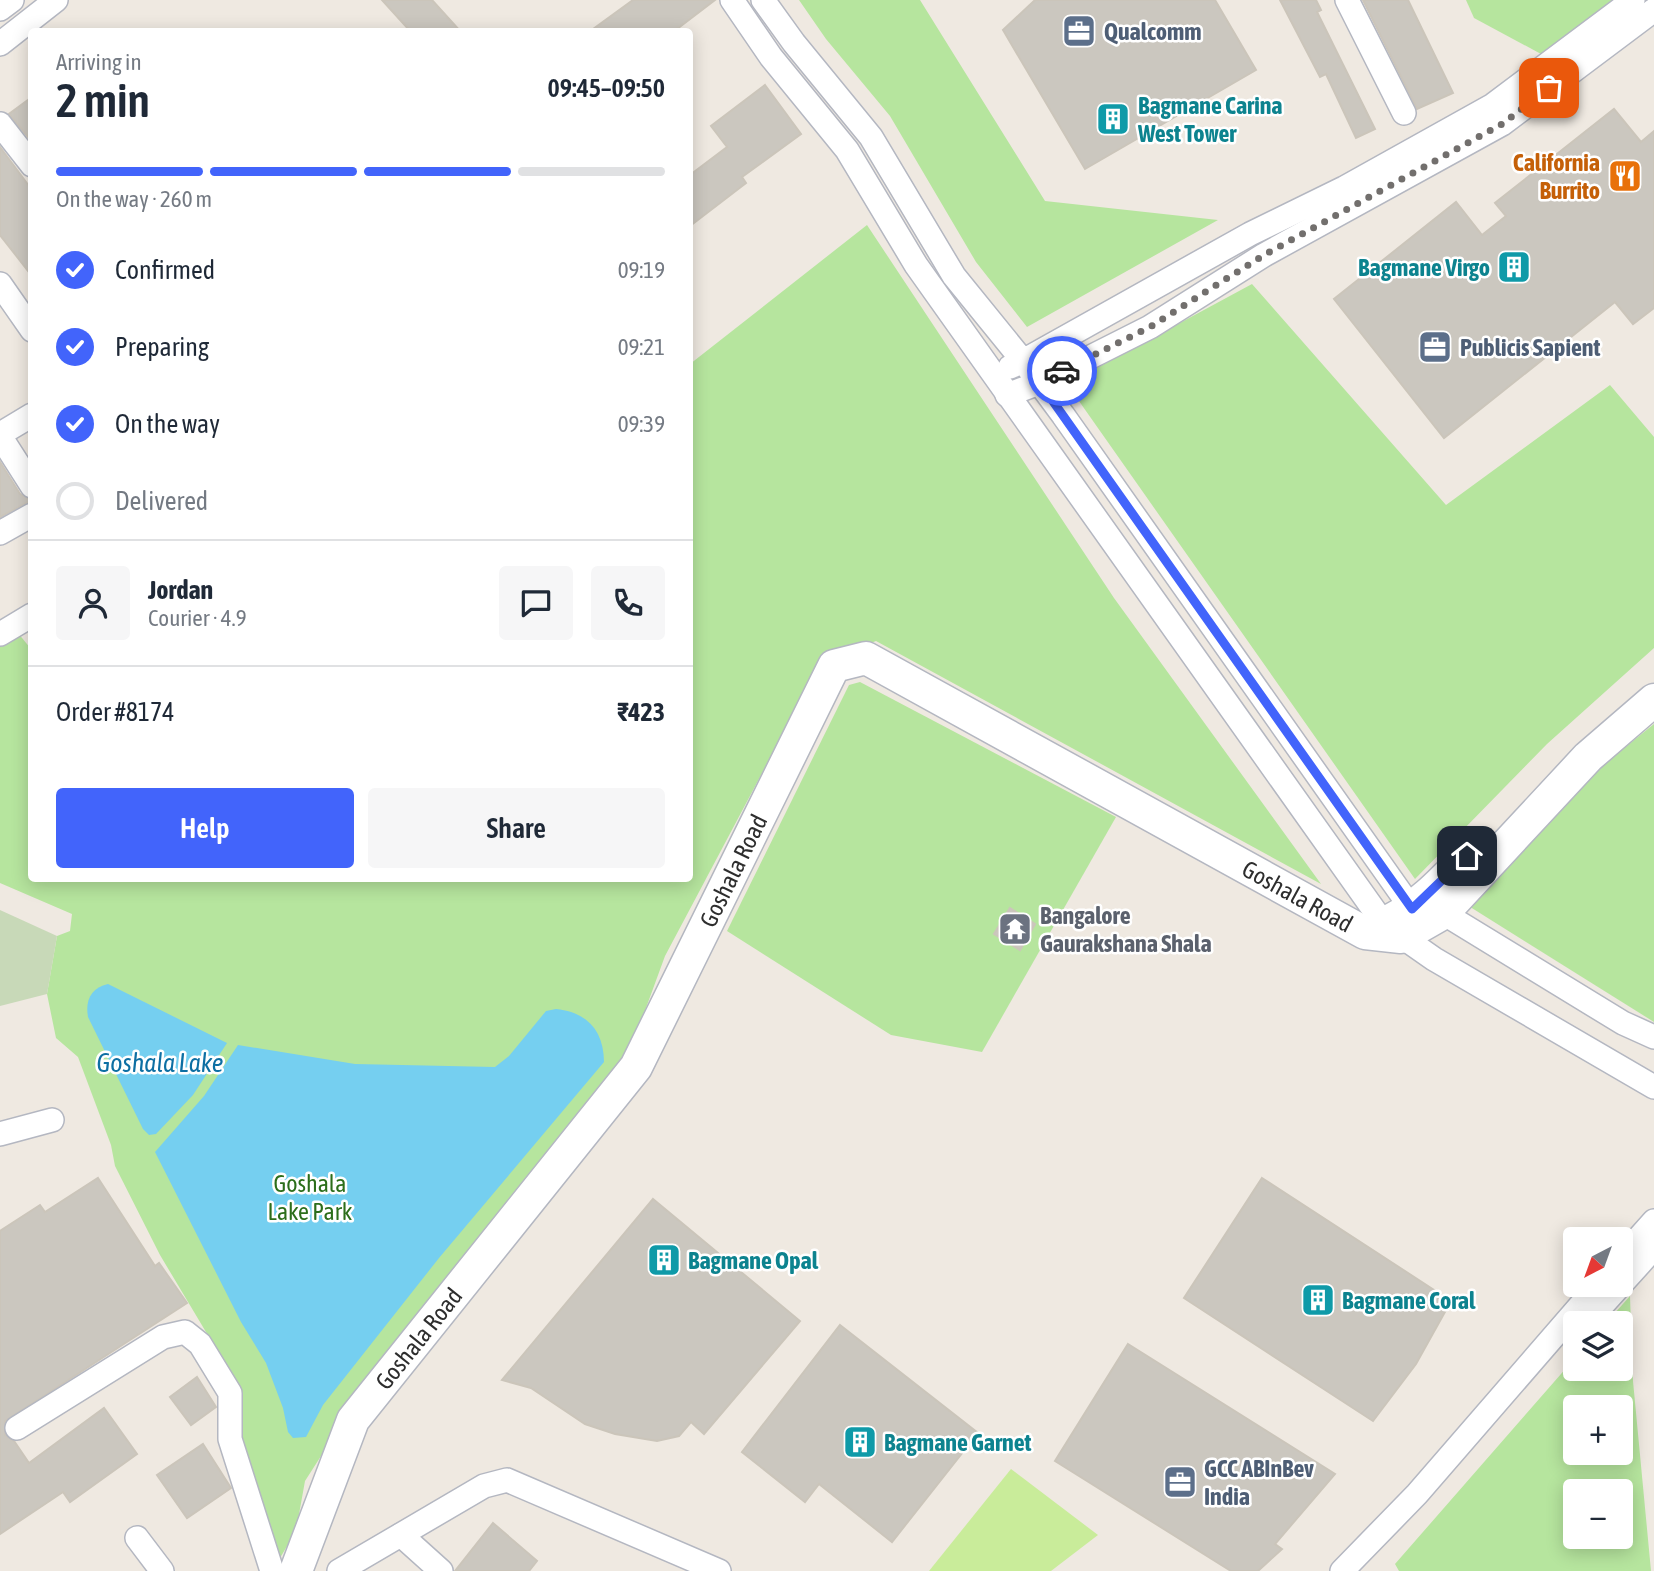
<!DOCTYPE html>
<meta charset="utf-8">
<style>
:root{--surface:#fff;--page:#f6f6f7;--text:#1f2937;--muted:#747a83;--line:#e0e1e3;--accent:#4264fb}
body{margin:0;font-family:"Asap Condensed",sans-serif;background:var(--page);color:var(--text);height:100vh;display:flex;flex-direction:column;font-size:26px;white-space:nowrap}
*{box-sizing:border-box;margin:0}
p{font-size:23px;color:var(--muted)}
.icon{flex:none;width:38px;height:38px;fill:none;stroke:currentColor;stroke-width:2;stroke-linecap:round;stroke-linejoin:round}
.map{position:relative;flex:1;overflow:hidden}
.sheet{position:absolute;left:28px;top:28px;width:665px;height:854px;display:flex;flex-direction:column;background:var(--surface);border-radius:7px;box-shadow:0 4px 18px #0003}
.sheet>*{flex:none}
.needle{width:46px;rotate:221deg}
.controls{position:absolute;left:1563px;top:1227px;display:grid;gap:14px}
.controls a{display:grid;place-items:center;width:70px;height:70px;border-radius:7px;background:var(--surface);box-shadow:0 4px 18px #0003;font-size:35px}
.pin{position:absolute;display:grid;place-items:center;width:60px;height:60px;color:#fff;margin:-30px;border-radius:14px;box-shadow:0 4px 10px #0006}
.courier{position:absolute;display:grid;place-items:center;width:70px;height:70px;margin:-35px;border:5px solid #4264fb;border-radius:50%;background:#fff;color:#222;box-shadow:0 2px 9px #0007}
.head em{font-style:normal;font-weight:600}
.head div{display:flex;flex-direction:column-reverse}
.head{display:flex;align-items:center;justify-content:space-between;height:119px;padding:0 28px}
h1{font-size:46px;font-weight:600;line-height:52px}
.bar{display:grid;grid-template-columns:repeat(4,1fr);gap:10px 7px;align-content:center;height:84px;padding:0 28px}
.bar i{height:9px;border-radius:5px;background:var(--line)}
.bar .active{background:var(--accent)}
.bar p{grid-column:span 4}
.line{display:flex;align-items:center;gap:18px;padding:0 28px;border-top:2px solid var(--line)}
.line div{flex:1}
.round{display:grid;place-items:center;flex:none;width:74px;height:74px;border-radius:7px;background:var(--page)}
ol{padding:0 28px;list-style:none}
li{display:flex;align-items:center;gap:21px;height:77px}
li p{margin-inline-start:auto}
li .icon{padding:7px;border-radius:50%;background:var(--accent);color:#fff;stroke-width:4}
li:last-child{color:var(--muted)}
li i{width:38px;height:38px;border:4px solid var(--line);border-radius:50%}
.button{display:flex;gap:14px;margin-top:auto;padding:14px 28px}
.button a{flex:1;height:80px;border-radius:7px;background:var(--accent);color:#fff;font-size:28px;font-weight:600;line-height:80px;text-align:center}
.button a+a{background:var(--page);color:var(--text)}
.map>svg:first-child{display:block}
.green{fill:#b6e59e;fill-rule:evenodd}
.cemetery{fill:#c8d9b8}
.pitch{fill:#c9ec9a}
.water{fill:#75cff0}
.building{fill:#cbc7bf;stroke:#cbc5ba;stroke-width:2}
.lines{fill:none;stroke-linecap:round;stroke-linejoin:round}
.street-casing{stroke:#b4b7c1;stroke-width:26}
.secondary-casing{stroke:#b4b7c1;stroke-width:35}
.street{stroke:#fff;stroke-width:23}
.secondary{stroke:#fff;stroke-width:32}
.done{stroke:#726f6d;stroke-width:7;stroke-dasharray:0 12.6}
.route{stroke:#4264fb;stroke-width:9}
.labels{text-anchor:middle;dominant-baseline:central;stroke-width:5;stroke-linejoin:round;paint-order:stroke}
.service-label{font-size:24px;font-weight:bold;fill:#4e5e75;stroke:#fff;text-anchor:start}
.culture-label{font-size:24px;font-weight:bold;fill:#0d838f;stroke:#fff;text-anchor:start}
.food-label{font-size:24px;font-weight:bold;fill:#c56008;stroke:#fff;text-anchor:end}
.street-label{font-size:24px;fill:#2e2e2e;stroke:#fff}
.worship-label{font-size:24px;font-weight:bold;fill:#5b616d;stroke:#fff;text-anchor:start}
.park-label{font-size:24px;fill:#2c6e1b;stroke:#fff}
.water-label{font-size:26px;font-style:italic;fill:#0d6fa3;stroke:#fff}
</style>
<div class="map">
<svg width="1654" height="1571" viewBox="0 0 1654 1571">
<rect width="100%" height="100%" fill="#efe9e1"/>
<g class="green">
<path d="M 799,0 L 920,0 L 1045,201 L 1218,220 L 1027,327 L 976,262 L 890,116 L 826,39 Z"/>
<path d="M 1466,0 L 1615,0 L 1541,54 L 1474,18 Z"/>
<path d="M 867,225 L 1114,598 L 1321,884 L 876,641 L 821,662 L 665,956 L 635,1038 L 608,1083 L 387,1353 L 305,1481 L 296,1531 L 280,1558 L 237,1431 L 243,1394 L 160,1255 L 115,1166 L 111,1145 L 78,1057 L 56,1038 L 47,994 L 57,936 L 70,931 L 72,914 L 0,883 L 0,642 L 18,633 L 31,649 L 32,878 L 690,878 L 690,364 Z"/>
<path d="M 1252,284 L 1446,505 L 1610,385 L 1654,437 L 1654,648 L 1547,744 L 1415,879 L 1067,384 Z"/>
<path d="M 860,682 L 1116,817 L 982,1052 L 891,1035 L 727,931 L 849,685 Z"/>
<path d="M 1654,724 L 1654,1022 L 1467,905 L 1603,765 Z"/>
<path d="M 1630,1296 L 1633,1381 L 1651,1571 L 1399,1571 L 1395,1564 L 1575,1358 L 1575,1368 L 1620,1368 L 1620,1323 L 1606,1323 ZM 1620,1407 L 1620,1452 L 1575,1452 L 1575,1407 ZM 1620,1491 L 1620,1536 L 1575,1536 L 1575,1491 Z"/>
</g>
<path class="cemetery" d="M 0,910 L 57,936 L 47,994 L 0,1006 Z"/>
<path class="pitch" d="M 1011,1469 L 1098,1535 L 1051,1571 L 929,1571 Z"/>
<g class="water">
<path d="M 108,984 L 227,1043 L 193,1095 L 156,1134 L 149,1135 L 143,1129 L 88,1017 C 85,1000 91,988 108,984 Z"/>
<path d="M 556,1009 C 587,1012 604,1031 604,1062 L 439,1258 L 323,1405 L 306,1437 L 293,1438 L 288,1432 L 283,1408 L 266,1363 L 241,1322 L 155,1152 L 204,1096 L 238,1045 L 355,1064 L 495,1067 L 509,1056 L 546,1011 Z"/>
</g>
<g class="building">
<path d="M 382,0 L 432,0 L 461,32 L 411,32 Z"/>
<path d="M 633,0 L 715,0 L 673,32 L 589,32 Z"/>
<path d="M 1035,0 L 1215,0 L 1256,70 L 1085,169 L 1003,30 Z"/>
<path d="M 1280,0 L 1316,0 L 1321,10 L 1317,12 L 1375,129 L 1356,138 L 1326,74 L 1320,77 Z"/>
<path d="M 1363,0 L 1408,0 L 1453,93 L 1417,109 Z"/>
<path d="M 765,85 L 801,134 L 742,177 L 746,183 L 690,226 L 690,175 L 727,147 L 711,126 Z"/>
<path d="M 32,97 L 32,142 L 9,114 Z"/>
<path d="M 1614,109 L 1641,142 L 1654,131 L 1654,308 L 1633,324 L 1615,302 L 1444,438 L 1334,299 L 1456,202 L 1482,235 L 1506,216 L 1495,203 Z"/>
<path d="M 0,147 L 32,190 L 32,276 L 0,235 Z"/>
<path d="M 0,462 L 20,494 L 32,500 L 0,517 Z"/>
<path d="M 1010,908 L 1035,924 L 1020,950 L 994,934 Z"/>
<path d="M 98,1178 L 155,1266 L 159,1263 L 187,1303 L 5,1421 L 5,1435 L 14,1441 L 29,1463 L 104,1408 L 137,1454 L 70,1502 L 63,1492 L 0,1534 L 0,1231 L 40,1205 L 45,1212 Z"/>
<path d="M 1262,1178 L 1451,1301 L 1416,1364 L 1373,1421 L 1184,1298 Z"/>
<path d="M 653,1199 L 800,1321 L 704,1434 L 691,1422 L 679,1436 L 657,1441 L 615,1434 L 585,1424 L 531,1388 L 502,1380 Z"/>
<path d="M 840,1325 L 978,1433 L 892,1542 L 819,1484 L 805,1502 L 742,1452 Z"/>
<path d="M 1128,1344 L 1335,1474 L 1275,1544 L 1282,1549 L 1258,1571 L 1231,1571 L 1055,1461 Z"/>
<path d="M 197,1377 L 216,1407 L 191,1425 L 170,1397 Z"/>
<path d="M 203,1444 L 231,1488 L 187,1518 L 157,1475 Z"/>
<path d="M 493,1523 L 537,1561 L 529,1571 L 455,1571 Z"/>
</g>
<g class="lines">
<defs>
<g id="street">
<path d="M 732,0 L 771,57 L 847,150 L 916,265 L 1384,924 L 1434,959 L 1654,1087"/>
<path d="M 763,0 L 794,43 L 871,137 L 954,276 L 1023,361 L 1250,234 L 1344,188 L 1493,105 L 1633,0"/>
<path d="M 1347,0 L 1404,113"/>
<path d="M 0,9 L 12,0"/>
<path d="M 0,44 L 56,0"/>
<path d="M 0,124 L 32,165"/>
<path d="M 0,284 L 32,330"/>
<path d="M 1010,367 L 1023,361 L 1063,415 L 1412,909 L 1443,913 L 1623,1023 L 1654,1037"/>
<path d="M 1007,395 L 1039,383 L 1150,327 L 1264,255 L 1502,124 L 1654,10"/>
<path d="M 0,434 L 32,415"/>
<path d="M 0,436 L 32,486"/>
<path d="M 0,533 L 32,515"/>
<path d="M 0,634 L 32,615"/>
<path d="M 0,1134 L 52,1120"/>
<path d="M 1620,1259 L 1654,1221"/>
<path d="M 1586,1323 L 1654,1248"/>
<path d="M 17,1428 L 163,1337 L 185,1332 L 200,1344 L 230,1393 L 230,1439 L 272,1571"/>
<path d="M 401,1535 L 441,1571"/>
<path d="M 137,1538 L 162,1571"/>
<path d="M 339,1571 L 484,1486 L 507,1480 L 719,1571"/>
<path d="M 1342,1571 L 1417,1494 L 1599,1284"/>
</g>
<g id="secondary">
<path d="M 1391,920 C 1424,903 1447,876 1473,850"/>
<path id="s1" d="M 296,1571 L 353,1420 L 636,1067 L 834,666 L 866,658 L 1365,933 L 1401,937 L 1443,913 L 1588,757 L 1654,700"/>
</g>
</defs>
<use href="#street" class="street-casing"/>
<use href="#secondary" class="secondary-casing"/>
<use href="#street" class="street"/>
<use href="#secondary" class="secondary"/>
</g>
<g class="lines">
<path class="done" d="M 1062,371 L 1150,327 L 1264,255 L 1502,124 L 1549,88"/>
<path class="route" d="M 1062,371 L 1040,383 L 1412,909 L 1467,856"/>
</g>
<defs>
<symbol id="office-square" viewBox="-11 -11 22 22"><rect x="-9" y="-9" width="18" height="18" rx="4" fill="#5c6f8a" stroke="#fff"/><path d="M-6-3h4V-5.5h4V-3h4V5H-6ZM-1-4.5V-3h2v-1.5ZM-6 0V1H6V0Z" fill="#fff"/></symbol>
<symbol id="building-square" viewBox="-11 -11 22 22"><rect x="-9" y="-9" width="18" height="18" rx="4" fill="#0f9aa8" stroke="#fff"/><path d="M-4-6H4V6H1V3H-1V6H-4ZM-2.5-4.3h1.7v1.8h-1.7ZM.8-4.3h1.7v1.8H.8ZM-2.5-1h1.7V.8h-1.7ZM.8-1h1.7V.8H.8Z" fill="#fff"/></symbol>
<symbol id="restaurant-square" viewBox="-11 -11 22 22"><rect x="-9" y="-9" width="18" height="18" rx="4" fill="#e8710a" stroke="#fff"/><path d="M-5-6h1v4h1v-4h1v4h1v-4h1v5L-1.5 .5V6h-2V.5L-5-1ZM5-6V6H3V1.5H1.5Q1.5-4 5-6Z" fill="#fff"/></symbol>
<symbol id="temple-square" viewBox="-11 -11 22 22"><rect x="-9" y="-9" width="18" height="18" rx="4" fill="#6b7280" stroke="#fff"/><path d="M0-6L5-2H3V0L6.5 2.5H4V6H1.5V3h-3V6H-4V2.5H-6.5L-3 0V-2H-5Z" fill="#fff"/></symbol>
</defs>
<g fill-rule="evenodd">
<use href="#office-square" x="1060" y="12" width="38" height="38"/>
<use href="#building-square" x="1094" y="100" width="38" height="38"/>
<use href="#restaurant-square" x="1606" y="157" width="38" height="38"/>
<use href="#building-square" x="1495" y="248" width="38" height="38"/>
<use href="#office-square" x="1416" y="328" width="38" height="38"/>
<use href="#temple-square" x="996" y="910" width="38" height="38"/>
<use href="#building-square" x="645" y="1241" width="38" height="38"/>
<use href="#building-square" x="1299" y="1281" width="38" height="38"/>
<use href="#building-square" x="841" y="1423" width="38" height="38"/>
<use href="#office-square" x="1161" y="1463" width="38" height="38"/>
</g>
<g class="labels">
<g class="service-label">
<text x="1104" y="31">Qualcomm</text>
<text x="1460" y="347">Publicis Sapient</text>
<text x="1204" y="1468">GCC ABInBev<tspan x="1204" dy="28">India</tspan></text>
</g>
<g class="culture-label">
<text x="1138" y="105">Bagmane Carina<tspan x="1138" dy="28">West Tower</tspan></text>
<text x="1490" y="267" text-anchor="end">Bagmane Virgo</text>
<text x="688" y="1260">Bagmane Opal</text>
<text x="1342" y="1300">Bagmane Coral</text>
<text x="884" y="1442">Bagmane Garnet</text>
</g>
<g class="food-label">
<text x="1600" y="162">California<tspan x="1600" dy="28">Burrito</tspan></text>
</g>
<g class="street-label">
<text stroke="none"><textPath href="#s1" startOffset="833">Goshala Road</textPath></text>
<text stroke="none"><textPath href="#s1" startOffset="1587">Goshala Road</textPath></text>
<text stroke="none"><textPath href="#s1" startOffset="266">Goshala Road</textPath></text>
</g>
<g class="worship-label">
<text x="1040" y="915">Bangalore<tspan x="1040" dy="28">Gaurakshana Shala</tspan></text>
</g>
<g class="park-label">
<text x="310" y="1183">Goshala<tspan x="310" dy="28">Lake Park</tspan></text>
</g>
<g class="water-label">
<text x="160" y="1063">Goshala Lake</text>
</g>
</g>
</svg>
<div class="controls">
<a><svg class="needle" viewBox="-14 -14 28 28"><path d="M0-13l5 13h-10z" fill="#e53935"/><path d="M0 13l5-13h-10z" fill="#747a83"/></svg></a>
<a><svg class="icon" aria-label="layers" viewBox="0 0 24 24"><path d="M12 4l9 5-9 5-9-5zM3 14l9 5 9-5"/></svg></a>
<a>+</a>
<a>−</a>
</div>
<div class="pin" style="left:1549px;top:88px;background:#ea580c"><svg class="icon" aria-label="bag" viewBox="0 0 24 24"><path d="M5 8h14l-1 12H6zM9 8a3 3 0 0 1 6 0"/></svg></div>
<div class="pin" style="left:1467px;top:856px;background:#1f2937"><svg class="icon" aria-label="home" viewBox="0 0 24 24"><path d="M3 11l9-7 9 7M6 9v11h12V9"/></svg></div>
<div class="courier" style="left:1062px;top:371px"><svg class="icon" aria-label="car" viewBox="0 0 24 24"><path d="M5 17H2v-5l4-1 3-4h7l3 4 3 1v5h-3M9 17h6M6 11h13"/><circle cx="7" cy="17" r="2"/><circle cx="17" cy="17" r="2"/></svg></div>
<section class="sheet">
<div class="head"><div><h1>2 min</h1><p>Arriving in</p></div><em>09:45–09:50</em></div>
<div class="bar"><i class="active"></i><i class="active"></i><i class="active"></i><i></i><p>On the way · 260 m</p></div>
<ol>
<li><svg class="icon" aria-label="check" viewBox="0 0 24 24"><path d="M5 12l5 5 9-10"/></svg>Confirmed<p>09:19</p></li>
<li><svg class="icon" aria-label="check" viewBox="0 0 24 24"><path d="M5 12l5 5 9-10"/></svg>Preparing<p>09:21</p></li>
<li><svg class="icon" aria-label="check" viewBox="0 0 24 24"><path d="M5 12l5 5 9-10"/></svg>On the way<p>09:39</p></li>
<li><i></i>Delivered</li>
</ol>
<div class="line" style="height:126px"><a class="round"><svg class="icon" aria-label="person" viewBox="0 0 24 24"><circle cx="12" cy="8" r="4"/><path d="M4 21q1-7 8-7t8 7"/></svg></a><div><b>Jordan</b><p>Courier · 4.9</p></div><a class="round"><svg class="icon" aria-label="chat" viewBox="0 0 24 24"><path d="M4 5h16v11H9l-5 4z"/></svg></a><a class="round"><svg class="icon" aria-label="phone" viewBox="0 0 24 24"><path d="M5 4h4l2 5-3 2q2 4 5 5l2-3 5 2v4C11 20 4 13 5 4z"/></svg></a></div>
<div class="line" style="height:91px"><div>Order #8174</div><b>₹423</b></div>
<div class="button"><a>Help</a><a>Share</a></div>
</section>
</div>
